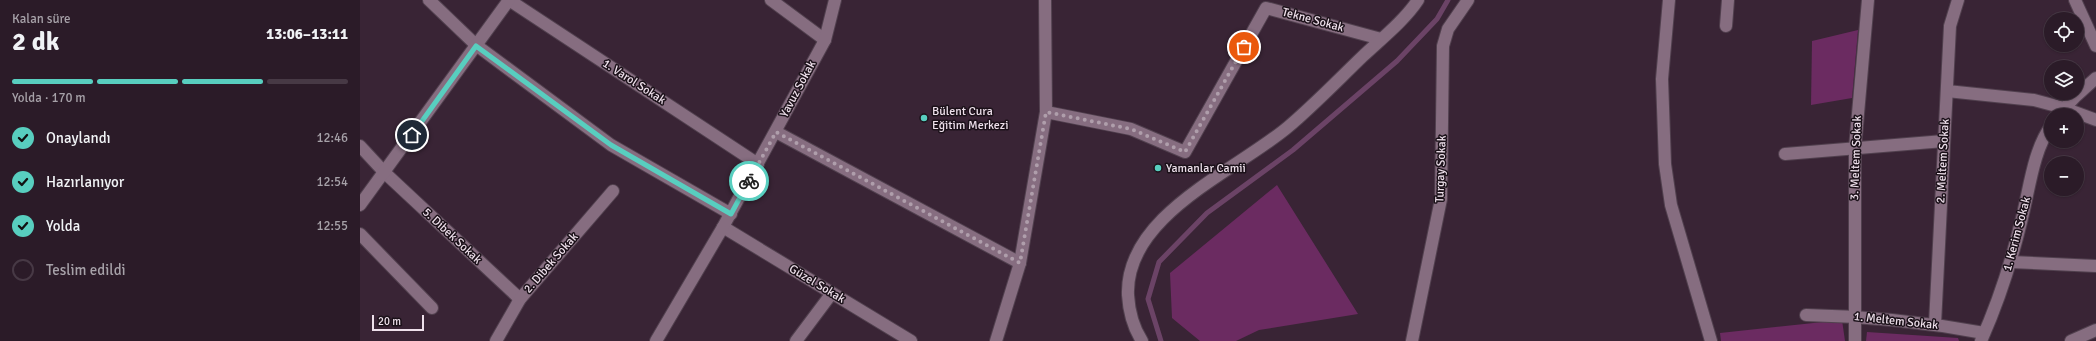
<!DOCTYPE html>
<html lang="tr">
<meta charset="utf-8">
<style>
:root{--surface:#2b1b28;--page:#332430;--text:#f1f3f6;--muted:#a6a1a8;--line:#473945;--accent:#58cebf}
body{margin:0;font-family:Signika,sans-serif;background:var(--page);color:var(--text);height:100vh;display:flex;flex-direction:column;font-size:15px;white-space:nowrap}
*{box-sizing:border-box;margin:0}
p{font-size:13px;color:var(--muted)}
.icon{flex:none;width:22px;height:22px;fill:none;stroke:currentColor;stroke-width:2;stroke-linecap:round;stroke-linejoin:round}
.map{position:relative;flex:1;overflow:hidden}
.drawer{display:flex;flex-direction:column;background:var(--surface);width:360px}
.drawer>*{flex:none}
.buttons{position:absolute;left:1684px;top:12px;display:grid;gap:8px}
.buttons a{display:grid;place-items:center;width:40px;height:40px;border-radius:50%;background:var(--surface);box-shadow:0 1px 3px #0004,0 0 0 1px var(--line);font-size:20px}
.scale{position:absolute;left:12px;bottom:10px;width:52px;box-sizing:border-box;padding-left:4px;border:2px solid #eee0eb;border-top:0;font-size:11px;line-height:14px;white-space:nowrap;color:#eee0eb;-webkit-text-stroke:3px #1b1119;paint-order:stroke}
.pin{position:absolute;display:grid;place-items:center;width:34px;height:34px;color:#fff;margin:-17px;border:2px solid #fff;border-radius:50%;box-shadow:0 1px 4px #0007}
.courier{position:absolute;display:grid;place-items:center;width:40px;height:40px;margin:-20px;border:3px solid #58cebf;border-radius:50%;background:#fff;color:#222;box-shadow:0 1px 5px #0007}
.summary em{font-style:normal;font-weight:800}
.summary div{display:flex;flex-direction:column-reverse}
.summary{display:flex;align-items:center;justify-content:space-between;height:68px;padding:0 12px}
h1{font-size:26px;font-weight:800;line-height:30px}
.bar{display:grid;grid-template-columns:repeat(4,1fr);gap:6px 4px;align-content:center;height:48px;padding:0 12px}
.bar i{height:5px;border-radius:3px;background:var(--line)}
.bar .selected{background:var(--accent)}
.bar p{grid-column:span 4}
ol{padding:0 12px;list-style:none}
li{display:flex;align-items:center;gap:12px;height:44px}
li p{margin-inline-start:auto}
li .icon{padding:4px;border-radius:50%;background:var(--accent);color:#111;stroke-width:4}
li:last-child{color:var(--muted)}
li i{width:22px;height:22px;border:2px solid var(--line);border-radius:50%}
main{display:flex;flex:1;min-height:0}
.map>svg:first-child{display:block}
.green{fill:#6b2b61}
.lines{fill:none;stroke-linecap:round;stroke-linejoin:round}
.stream{stroke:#6b4366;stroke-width:5}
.minor-casing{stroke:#51404e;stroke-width:14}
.tertiary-casing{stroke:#51404e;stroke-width:14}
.minor{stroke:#866d80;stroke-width:12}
.tertiary{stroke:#866d80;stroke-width:12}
.done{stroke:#af9eab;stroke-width:4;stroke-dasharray:0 7.2}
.route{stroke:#58cebf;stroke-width:5}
.poi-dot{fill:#58cebf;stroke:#1b1119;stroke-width:1.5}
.labels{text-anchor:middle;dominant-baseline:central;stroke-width:3;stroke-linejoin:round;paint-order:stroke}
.street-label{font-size:12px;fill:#eee0eb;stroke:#1b1119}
.poi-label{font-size:12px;fill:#eee0eb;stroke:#1b1119;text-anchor:start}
</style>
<main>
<section class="drawer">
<div class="summary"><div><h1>2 dk</h1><p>Kalan süre</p></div><em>13:06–13:11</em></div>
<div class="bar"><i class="selected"></i><i class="selected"></i><i class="selected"></i><i></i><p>Yolda · 170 m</p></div>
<ol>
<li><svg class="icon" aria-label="check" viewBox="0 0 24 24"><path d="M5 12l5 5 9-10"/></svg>Onaylandı<p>12:46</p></li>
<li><svg class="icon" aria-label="check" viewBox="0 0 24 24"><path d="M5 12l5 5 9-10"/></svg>Hazırlanıyor<p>12:54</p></li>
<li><svg class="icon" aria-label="check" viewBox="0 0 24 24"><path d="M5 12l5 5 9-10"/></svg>Yolda<p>12:55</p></li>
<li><i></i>Teslim edildi</li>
</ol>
</section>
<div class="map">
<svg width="1736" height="341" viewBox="0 0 1736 341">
<rect width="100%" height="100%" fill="#392435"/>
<g class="green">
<path d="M 1498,30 L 1492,98 L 1451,105 L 1452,41 Z"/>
<path d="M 917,185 L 998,314 L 899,330 L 876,341 L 840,341 L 812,318 L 810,273 Z"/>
<path d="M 1482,320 L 1485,341 L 1361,341 L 1360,333 Z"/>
<path d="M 1507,332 L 1598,338 L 1599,341 L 1506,341 Z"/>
</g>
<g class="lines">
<path class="stream" d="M 801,341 L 788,299 L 799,262 L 847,213 L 933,150 L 1037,61 L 1077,19 L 1088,0"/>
<defs>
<g id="minor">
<path d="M 69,0 L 116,45 L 251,145 L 371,214"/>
<path d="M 149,0 L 398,164"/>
<path d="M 411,0 L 465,40"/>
<path d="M 1715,0 L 1736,46"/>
<path d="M 1366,26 L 1368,0"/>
<path d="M 1587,91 L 1674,100 L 1704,108 L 1736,120"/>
<path d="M 686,112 L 771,129 L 825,152 L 906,8 L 1021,39"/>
<path d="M 1699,114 L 1716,96 L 1736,78"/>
<path d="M 416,132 L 660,263"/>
<path d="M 0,146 L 25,173 L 160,299"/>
<path d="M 1425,154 L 1584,141"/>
<path d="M 0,205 L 149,0"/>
<path d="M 363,227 L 551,341"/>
<path d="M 0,234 L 72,308"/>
<path d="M 1651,262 L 1736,266"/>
<path d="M 1446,315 C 1507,316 1565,322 1624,333"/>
<path d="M 1575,324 L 1590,26 L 1598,0"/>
<path d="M 136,341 L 160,299 L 253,191"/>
<path d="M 296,341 L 363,227 L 465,40 L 475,0"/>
<path d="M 436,341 L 472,293"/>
<path d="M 782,341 C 773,327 769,312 768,295 C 765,215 876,171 928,127 C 954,105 978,80 1003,56 C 1020,40 1045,20 1058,0"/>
<path d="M 1052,341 L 1081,199 L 1083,46 L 1088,29 L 1108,0"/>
<path d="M 1495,341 L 1495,148 L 1508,0"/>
<path d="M 1621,341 C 1638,303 1651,263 1661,222 C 1669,192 1673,150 1691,126"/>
<path d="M 1711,341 L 1736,330"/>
</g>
<g id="tertiary">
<path d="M 1309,0 L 1302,79 L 1305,164 L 1311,205 L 1351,341"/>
<path d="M 636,341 L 660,263 L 686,112 L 685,0"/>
</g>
</defs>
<use href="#minor" class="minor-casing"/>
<use href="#tertiary" class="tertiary-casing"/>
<use href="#minor" class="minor"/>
<use href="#tertiary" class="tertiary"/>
</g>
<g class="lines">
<path class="done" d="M 389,181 L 416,132 L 660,263 L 686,112 L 771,129 L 825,152 L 884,47"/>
<path class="route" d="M 52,135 L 116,46 L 251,145 L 371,214 L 389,181"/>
</g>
<g class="poi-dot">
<circle cx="564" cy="118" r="4"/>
<circle cx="798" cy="168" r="4"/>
</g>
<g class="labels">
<g class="street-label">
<text transform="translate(953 20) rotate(15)">Tekne Sokak</text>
<text transform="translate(274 82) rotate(33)">1. Varol Sokak</text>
<text transform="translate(438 89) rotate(-62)">Yavuz Sokak</text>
<text transform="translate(1496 158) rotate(-88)">3. Meltem Sokak</text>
<text transform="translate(1583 161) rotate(-87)">2. Meltem Sokak</text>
<text transform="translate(1081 169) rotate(-88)">Turgay Sokak</text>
<text transform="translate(1657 234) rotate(-75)">1. Kerim Sokak</text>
<text transform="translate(92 236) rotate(43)">5. Dibek Sokak</text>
<text transform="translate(191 263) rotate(-49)">2. Dibek Sokak</text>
<text transform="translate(457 284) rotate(31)">Güzel Sokak</text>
<text transform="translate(1536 321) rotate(6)">1. Meltem Sokak</text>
</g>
<g class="poi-label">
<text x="572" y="111">Bülent Cura<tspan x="572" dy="14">Eğitim Merkezi</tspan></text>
<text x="806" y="168">Yamanlar Camii</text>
</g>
</g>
</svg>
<div class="buttons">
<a><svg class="icon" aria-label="locate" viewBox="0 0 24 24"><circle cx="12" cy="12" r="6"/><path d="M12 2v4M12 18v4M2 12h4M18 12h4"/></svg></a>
<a><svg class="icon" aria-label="layers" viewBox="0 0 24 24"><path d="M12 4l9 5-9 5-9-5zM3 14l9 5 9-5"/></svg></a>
<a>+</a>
<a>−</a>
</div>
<div class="scale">20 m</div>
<div class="pin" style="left:884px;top:47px;background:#ea580c"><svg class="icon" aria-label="bag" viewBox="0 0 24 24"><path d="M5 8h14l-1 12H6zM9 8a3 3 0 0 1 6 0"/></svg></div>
<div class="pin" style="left:52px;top:135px;background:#1f2937"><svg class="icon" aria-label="home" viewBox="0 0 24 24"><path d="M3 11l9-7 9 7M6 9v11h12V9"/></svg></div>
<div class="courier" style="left:389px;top:181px"><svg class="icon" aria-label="bike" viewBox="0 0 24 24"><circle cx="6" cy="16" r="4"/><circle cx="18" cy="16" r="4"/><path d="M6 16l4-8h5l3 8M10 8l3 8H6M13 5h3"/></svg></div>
</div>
</main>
